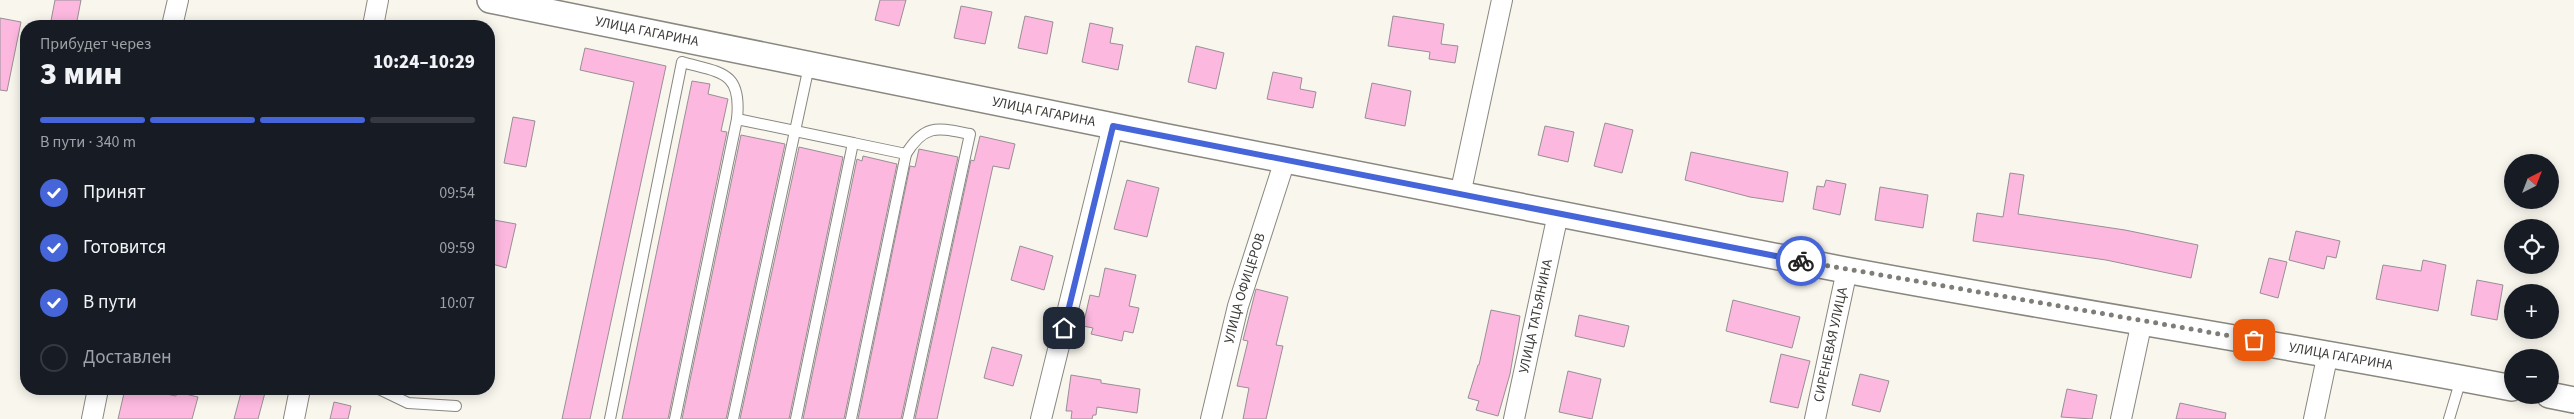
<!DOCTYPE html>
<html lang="ru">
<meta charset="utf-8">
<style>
:root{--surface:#171b24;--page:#20242c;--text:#f1f3f6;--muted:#9ea1a6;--line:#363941;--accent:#4565d8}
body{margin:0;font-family:"Source Sans 3",sans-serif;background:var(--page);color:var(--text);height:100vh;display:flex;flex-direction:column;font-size:19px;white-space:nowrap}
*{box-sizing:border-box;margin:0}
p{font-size:16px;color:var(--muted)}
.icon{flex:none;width:28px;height:28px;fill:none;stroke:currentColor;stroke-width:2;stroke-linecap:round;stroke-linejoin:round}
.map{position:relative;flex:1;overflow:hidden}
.details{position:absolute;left:20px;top:20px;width:475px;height:375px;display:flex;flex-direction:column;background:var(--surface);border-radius:20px;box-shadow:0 2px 12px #0003}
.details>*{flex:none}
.needle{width:32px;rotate:42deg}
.buttons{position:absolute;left:2504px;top:154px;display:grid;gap:10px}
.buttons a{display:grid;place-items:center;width:55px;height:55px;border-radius:50%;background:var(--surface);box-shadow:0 2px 12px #0003;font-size:25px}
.pin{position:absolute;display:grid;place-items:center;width:42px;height:42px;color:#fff;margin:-21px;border-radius:10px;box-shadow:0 2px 8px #0006}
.courier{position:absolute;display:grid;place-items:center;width:50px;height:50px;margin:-25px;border:4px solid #4565d8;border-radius:50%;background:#fff;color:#222;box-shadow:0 1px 6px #0007}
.summary em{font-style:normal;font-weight:800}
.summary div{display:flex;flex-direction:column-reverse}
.summary{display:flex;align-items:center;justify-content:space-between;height:85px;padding:0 20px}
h1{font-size:32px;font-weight:800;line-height:38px}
.bar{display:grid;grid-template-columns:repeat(4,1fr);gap:8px 5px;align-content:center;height:60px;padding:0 20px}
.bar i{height:6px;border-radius:4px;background:var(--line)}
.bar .selected{background:var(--accent)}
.bar p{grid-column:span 4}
ol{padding:0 20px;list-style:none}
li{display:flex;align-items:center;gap:15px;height:55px}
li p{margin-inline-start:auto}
li .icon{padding:5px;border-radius:50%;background:var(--accent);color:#fff;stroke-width:4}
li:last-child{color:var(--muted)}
li i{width:28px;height:28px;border:2px solid var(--line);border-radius:50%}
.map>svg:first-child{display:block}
.building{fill:#fdb8e0;stroke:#988f94}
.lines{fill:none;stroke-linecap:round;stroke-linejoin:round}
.service-casing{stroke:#89877f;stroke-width:12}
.minor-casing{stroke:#89877f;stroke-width:22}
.tertiary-casing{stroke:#89877f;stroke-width:28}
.service{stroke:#fff;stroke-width:10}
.minor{stroke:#fff;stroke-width:20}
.tertiary{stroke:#fff;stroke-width:25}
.done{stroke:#7e7d78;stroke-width:5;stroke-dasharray:0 9}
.route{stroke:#4565d8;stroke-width:6}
.labels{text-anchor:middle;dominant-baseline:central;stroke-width:4;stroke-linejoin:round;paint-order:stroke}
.street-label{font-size:14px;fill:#3d3c39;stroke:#fff}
</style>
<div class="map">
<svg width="2574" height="419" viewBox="0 0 2574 419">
<rect width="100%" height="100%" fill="#f8f6ed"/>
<g class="building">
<path d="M 55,0 L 81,0 L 76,26 L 50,26 Z"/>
<path d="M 880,0 L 906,0 L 899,26 L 875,20 Z"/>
<path d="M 961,6 L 992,12 L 985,44 L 954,38 Z"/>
<path d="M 1025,16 L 1053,22 L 1047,54 L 1018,48 Z"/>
<path d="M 1393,16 L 1444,24 L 1441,44 L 1458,46 L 1455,63 L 1429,59 L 1430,52 L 1388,46 Z"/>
<path d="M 0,18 L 21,22 L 7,91 L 0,90 Z"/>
<path d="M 1090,23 L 1113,28 L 1110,43 L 1123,45 L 1118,70 L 1082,62 Z"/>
<path d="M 1196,46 L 1224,53 L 1216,89 L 1188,82 Z"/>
<path d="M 585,48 L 666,66 L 590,419 L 562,419 L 634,82 L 580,70 Z"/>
<path d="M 1273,72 L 1302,78 L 1300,89 L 1316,92 L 1313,108 L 1267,99 Z"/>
<path d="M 692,81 L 710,84 L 708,94 L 728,99 L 721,131 L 727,132 L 668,419 L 622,419 Z"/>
<path d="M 1372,83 L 1411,91 L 1405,126 L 1365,118 Z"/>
<path d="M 513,117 L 535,121 L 526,167 L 504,163 Z"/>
<path d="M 1605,123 L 1633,130 L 1622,173 L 1594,166 Z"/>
<path d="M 1545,126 L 1574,132 L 1568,162 L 1538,155 Z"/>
<path d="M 741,135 L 785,144 L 726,419 L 682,419 Z"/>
<path d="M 980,136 L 1015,144 L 1009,169 L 993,166 L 937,419 L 915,419 L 971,160 L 974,161 Z"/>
<path d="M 799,147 L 843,157 L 789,419 L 740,419 Z"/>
<path d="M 919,149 L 958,157 L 901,419 L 858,419 L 910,166 L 915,167 Z"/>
<path d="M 1691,152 L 1788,172 L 1783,202 L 1750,197 L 1685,180 Z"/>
<path d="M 863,156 L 897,164 L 844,419 L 803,419 L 857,159 L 862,161 Z"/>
<path d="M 2010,173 L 2024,175 L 2018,214 L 2125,230 L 2198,245 L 2191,278 L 2106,260 L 1973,241 L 1977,213 L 2003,217 Z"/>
<path d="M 1127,180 L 1159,188 L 1147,237 L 1114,229 Z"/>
<path d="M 1826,180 L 1846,184 L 1840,215 L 1813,209 L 1817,186 L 1824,187 Z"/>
<path d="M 1880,187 L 1928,195 L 1923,228 L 1875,220 Z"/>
<path d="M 494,220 L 516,224 L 506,268 L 489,263 L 489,242 Z"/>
<path d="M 2296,231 L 2340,241 L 2336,258 L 2327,256 L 2324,269 L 2289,260 Z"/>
<path d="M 1020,246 L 1053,256 L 1044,290 L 1011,280 Z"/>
<path d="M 2269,258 L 2287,262 L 2278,298 L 2260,293 Z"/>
<path d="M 2423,260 L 2446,265 L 2438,311 L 2376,299 L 2383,265 L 2421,271 Z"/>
<path d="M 1105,268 L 1136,275 L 1129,306 L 1139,308 L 1133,333 L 1124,331 L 1122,341 L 1091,334 L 1093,328 L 1083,326 L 1090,295 L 1099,297 Z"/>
<path d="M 2477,280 L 2503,285 L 2497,320 L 2471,315 Z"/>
<path d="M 1256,289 L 1288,297 L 1276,345 L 1283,346 L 1266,419 L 1243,419 L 1249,388 L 1237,386 L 1248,341 L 1243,340 Z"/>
<path d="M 1733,300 L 1800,317 L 1792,348 L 1726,331 Z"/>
<path d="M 1491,310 L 1520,316 L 1510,374 L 1498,416 L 1476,410 L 1479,401 L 1468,398 L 1478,365 L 1479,365 Z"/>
<path d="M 1579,315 L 1629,326 L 1624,347 L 1575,336 Z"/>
<path d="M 992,347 L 1022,355 L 1013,386 L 984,378 Z"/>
<path d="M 1781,354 L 1810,361 L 1798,408 L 1770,402 Z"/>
<path d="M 1568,371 L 1601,379 L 1592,419 L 1559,412 Z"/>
<path d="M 1860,374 L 1889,381 L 1880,412 L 1852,405 Z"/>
<path d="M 1071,375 L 1101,380 L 1101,383 L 1140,389 L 1137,413 L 1097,407 L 1096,415 L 1093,415 L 1092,419 L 1071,419 L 1072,411 L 1066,411 Z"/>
<path d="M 125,389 L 141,389 L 176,396 L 177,392 L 198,397 L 192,419 L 118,419 Z"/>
<path d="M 242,389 L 266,389 L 258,419 L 234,419 Z"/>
<path d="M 2067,389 L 2097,395 L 2092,419 L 2061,417 Z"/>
<path d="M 334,402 L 351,406 L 348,419 L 330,419 Z"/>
<path d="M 2180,403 L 2226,413 L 2225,419 L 2176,419 Z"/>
</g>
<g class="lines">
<defs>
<g id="service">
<path d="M 906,154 C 925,123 938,128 970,134 L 908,419"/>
<path d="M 379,389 L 408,403 L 456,406"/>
<path d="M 610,419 L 682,62 C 721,73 742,71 737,119"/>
<path d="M 675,419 L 737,119 L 853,143 L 796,419"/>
<path d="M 733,419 L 809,66"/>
<path d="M 851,419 L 906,154 L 853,143"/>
<path d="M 2449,419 L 2461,379"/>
</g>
<g id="minor">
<path d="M 172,26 L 178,0"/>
<path d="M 373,26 L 378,0"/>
<path d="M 1460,195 L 1502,0"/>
<path d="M 92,419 L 98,389"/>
<path d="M 294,419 L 300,389"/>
<path d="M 1041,419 L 1113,126"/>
<path id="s1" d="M 1211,419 L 1238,306 L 1285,160"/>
<path id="s2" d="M 1514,419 L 1558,214"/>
<path id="s3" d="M 1815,419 L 1847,270"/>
<path d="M 2121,419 L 2142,321"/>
<path d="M 2314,419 L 2328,353"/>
</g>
<g id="tertiary">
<path id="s4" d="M 490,0 C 940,91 1389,183 1840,269 C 2064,311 2289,345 2512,388"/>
<path d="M 2549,395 L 2574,400"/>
</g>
</defs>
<use href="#service" class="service-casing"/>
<use href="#minor" class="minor-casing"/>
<use href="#tertiary" class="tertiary-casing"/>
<use href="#service" class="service"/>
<use href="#minor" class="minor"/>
<use href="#tertiary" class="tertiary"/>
</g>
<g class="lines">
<path class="done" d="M 1801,261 L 2254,340"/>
<path class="route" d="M 1064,328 L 1113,126 L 1801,261"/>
</g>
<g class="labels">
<g class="street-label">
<text stroke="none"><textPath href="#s4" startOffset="160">УЛИЦА ГАГАРИНА</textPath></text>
<text stroke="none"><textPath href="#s4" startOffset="565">УЛИЦА ГАГАРИНА</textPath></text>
<text stroke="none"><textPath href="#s1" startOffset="135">УЛИЦА ОФИЦЕРОВ</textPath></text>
<text stroke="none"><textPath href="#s2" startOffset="105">УЛИЦА ТАТЬЯНИНА</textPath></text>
<text stroke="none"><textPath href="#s3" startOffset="76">СИРЕНЕВАЯ УЛИЦА</textPath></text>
<text stroke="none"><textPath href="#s4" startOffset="1885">УЛИЦА ГАГАРИНА</textPath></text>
</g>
</g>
</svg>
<div class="buttons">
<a><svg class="needle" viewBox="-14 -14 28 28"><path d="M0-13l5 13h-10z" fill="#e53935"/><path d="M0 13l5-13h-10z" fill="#9ea1a6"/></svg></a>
<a><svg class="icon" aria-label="locate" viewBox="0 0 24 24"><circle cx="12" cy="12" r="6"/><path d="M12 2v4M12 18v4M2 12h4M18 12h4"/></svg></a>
<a>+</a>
<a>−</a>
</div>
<div class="pin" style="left:2254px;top:340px;background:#ea580c"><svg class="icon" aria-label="bag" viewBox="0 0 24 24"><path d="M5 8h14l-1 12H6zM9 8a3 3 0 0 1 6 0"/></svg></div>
<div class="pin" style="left:1064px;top:328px;background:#1f2937"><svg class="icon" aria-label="home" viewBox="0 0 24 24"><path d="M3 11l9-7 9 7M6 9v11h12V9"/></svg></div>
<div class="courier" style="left:1801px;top:261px"><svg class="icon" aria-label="bike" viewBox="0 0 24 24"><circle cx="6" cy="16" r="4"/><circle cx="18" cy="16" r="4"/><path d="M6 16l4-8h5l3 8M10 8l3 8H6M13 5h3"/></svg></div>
<section class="details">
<div class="summary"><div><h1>3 мин</h1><p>Прибудет через</p></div><em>10:24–10:29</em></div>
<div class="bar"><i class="selected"></i><i class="selected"></i><i class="selected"></i><i></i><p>В пути · 340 m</p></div>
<ol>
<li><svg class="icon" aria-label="check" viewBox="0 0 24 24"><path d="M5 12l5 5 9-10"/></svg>Принят<p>09:54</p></li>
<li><svg class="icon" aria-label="check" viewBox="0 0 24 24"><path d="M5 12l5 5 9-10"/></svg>Готовится<p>09:59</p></li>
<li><svg class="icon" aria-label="check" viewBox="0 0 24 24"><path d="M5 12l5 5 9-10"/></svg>В пути<p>10:07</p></li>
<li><i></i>Доставлен</li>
</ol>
</section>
</div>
